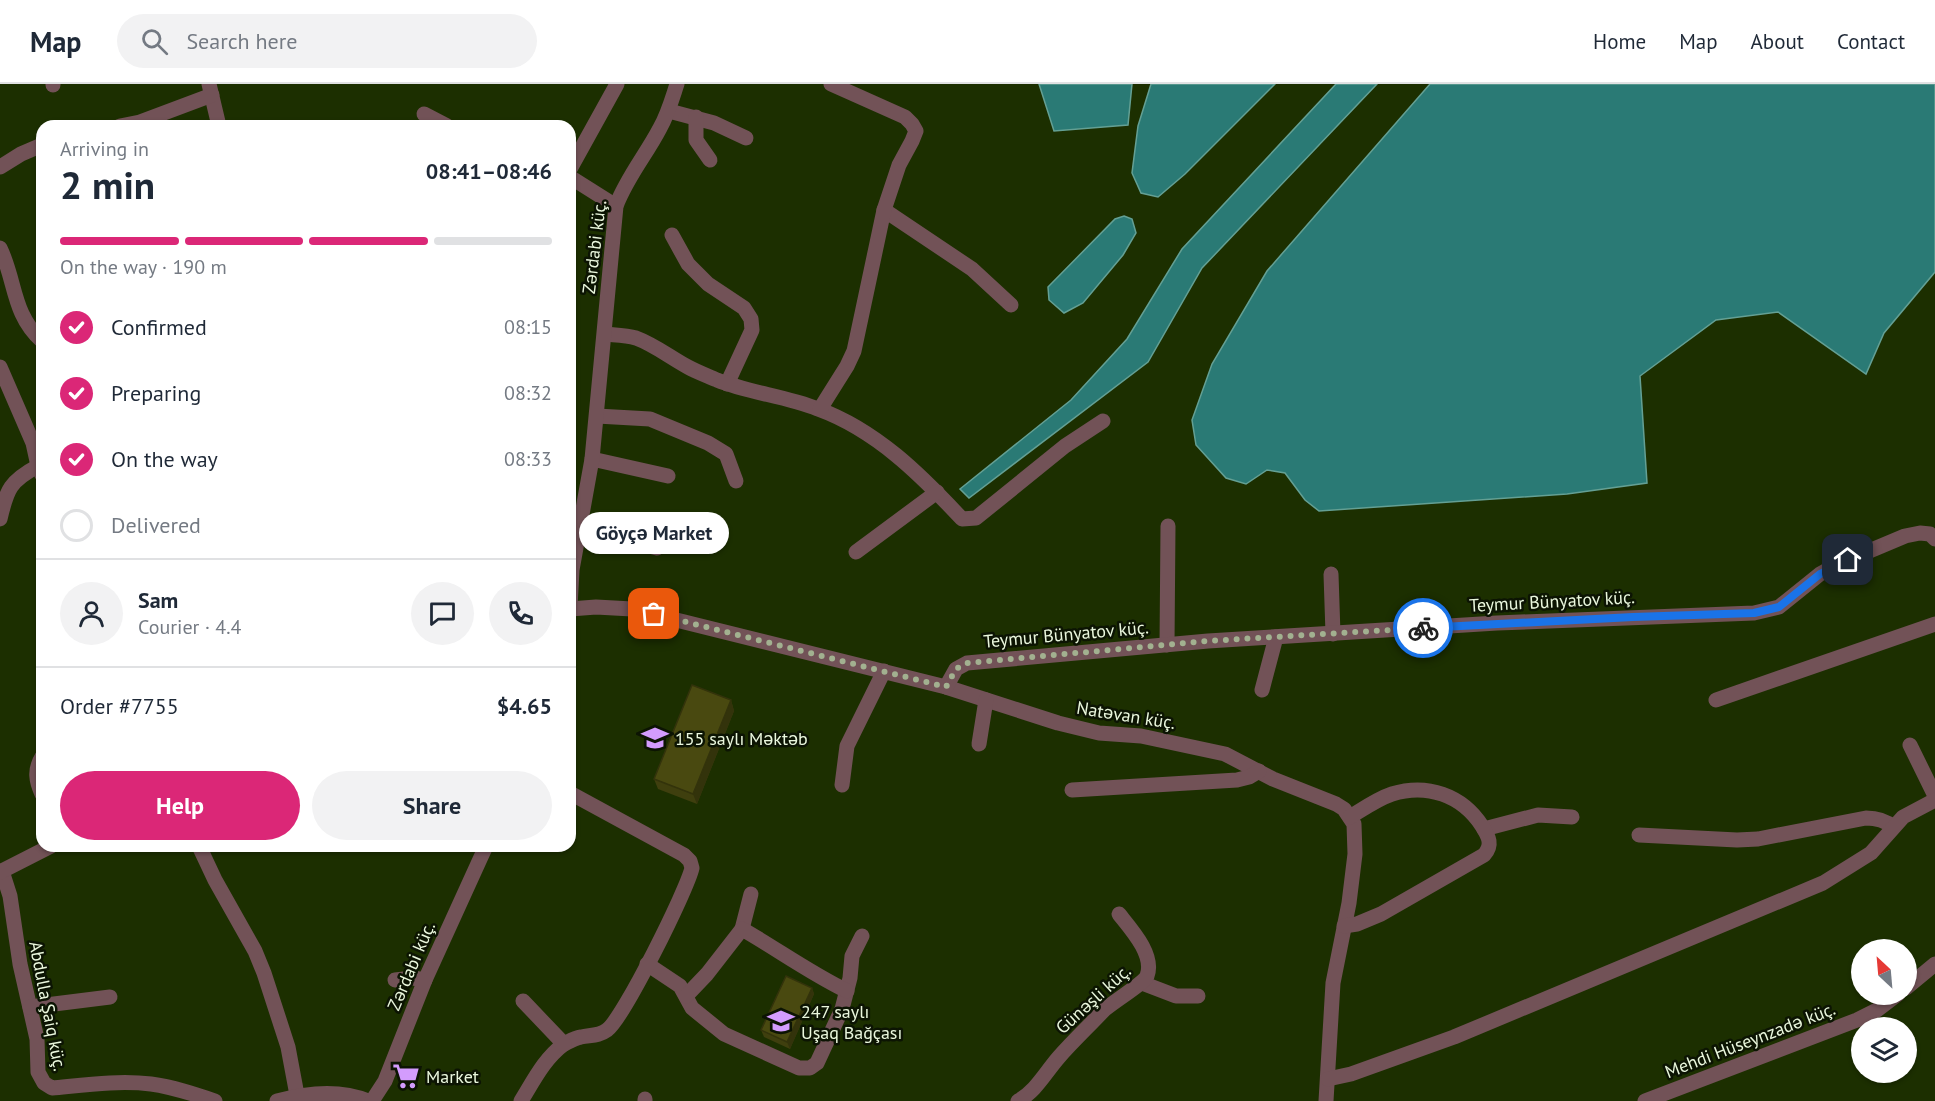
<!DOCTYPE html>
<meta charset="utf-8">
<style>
:root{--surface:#fff;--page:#f2f2f3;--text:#1f2937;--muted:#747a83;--line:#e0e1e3;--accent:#db2777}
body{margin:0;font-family:"PT Sans",sans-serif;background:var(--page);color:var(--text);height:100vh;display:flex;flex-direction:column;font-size:22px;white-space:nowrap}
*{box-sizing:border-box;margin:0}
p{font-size:20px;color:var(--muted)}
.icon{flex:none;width:33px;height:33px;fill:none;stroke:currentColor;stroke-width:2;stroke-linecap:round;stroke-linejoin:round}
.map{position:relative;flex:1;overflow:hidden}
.sheet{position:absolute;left:36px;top:36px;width:540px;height:732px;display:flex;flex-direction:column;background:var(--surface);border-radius:18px;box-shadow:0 2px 4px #0004}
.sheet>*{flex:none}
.needle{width:39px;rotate:334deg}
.tools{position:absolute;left:1851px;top:855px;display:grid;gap:12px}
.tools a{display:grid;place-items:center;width:66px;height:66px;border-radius:50%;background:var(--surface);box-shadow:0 2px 4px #0004;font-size:30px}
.pin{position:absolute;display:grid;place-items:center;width:51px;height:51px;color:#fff;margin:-26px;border-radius:12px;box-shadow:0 3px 9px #0006}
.courier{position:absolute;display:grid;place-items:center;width:60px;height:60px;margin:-30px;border:4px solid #1a73e8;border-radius:50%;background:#fff;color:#222;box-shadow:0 2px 8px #0007}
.bubble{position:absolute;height:42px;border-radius:21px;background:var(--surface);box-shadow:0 2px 4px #0004;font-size:20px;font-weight:700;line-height:42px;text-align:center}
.head em{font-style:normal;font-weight:700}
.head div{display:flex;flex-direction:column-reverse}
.head{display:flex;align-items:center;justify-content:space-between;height:102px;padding:0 24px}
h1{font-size:39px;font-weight:700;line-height:45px}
.bar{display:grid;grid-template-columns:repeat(4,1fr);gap:9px 6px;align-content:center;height:72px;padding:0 24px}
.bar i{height:8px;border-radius:4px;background:var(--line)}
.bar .current{background:var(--accent)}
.bar p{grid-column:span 4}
.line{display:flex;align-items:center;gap:15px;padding:0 24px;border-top:2px solid var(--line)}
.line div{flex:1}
.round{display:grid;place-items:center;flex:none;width:63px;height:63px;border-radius:32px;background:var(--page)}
ol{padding:0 24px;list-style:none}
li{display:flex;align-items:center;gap:18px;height:66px}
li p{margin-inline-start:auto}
li .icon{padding:6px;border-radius:50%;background:var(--accent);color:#fff;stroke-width:4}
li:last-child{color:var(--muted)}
li i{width:33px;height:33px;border:3px solid var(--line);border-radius:50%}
.action{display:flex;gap:12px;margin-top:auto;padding:12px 24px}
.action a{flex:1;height:69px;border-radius:36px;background:var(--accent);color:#fff;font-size:24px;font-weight:700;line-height:69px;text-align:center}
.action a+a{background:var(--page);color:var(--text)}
header{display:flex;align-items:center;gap:36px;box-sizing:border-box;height:84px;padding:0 30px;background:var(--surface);border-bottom:2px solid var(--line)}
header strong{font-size:28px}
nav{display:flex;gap:33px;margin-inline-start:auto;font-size:21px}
.search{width:420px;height:54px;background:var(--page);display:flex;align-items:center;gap:15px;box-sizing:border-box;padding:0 21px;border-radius:33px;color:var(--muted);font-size:22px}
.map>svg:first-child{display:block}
.water{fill:#2a7a75;stroke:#64a094;stroke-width:1.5}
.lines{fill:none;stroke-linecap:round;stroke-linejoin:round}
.minor{stroke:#725257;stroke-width:15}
.wall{fill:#3f3f0e}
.shaded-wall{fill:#33330b}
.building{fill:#494910;stroke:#33330b;stroke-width:1.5}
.done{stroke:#a2b190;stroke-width:6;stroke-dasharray:0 10.8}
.route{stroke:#1a73e8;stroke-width:8}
.labels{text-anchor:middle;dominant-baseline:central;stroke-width:5;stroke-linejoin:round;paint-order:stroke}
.street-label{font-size:18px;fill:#eaf7dd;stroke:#0c1403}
.poi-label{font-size:18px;fill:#eaf7dd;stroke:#0c1403;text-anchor:start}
</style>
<header>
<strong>Map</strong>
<div class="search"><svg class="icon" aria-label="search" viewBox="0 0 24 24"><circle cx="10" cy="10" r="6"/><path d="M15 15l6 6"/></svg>Search here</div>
<nav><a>Home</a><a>Map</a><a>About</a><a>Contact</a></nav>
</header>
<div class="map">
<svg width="1935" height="1017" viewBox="0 0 1935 1017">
<rect width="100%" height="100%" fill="#1c2f00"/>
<g class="water">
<path d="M 1039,0 L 1132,0 L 1128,41 L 1054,47 Z"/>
<path d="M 1151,0 L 1275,0 L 1185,90 L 1158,113 L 1141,109 L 1132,89 L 1138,42 Z"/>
<path d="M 1336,0 L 1377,0 L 1202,184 L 1148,278 L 969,414 L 960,405 L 1071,316 L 1127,255 L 1182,165 Z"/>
<path d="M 1430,0 L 1935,0 L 1935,188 L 1884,249 L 1866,290 L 1778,228 L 1716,236 L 1640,292 L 1647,399 L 1567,410 L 1319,427 L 1305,416 L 1285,389 L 1267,386 L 1246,400 L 1226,394 L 1196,361 L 1192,336 L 1212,280 L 1267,187 Z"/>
<path d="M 1124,132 L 1132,135 L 1136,149 L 1123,171 L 1083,219 L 1064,229 L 1049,216 L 1048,203 L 1115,135 Z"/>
</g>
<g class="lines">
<g class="minor">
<path d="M 53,0 L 53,1"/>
<path d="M 209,0 L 219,42"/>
<path d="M 669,27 L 714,39 L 746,54"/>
<path d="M 424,30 L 447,42"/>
<path d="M 696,33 L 696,56 L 710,76"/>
<path d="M 120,42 L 140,38 L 212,11"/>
<path d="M 0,83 L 21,70 L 42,61"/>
<path d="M 570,85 L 617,0"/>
<path d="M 570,93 L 616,122"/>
<path d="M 884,126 L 972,185 L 1011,221"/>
<path d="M 672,151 L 688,180 L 708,200 L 744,224 L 751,235 L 752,246 L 727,300"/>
<path d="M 0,164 C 16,197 12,230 42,257"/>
<path d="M 605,250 C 615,251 626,251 636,254 C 655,261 671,274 688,283 C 697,288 708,292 717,296 C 749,309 786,312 818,325 C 876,346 921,391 962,435 L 976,434 L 1065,362 L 1103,337"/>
<path d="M 0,283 L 33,359 L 38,382 L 42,391"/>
<path d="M 820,325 L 847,282 L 854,267 L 884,126 L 899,81 L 912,57 L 916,47 L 912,40 L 905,33 L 831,0"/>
<path d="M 597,332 L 650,335 L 708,359 L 726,370 L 736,397"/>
<path d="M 592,375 L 668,392"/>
<path d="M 0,435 C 7,405 10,397 38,382"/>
<path d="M 570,440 L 657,464"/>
<path d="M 856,468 L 937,408"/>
<path d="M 1331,490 L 1333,550"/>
<path d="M 570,523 L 572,486 L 592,375 L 616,122 C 627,93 646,71 660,44 C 668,30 672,15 677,0"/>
<path d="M 570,525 L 596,523 L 632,525 L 946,603 L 1058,639 L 1099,649 L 1141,652 L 1225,670 L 1273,695 L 1336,720 L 1344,725 L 1354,740 L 1355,770 L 1349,819 L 1333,899 L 1326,1017"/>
<path d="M 1167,561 L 1168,442"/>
<path d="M 946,603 L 956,585 L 967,579 L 1208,557 L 1497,539 L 1754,529 L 1779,523 L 1820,490 L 1836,481 L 1905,452 L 1920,449 L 1930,450 L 1935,455"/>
<path d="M 1262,606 L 1276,553"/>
<path d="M 1716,616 L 1935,540"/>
<path d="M 979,660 L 986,616"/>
<path d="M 1910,661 L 1935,712"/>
<path d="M 42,673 C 34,686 36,697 42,710"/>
<path d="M 842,701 L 847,662 L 884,587"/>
<path d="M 1072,706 L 1237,696 L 1249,693 L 1259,687"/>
<path d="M 1484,745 L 1538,731 L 1572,733"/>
<path d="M 1639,751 L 1737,756 L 1758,755 L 1866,734 C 1877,734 1885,736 1893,743"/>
<path d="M 199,762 L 215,796 L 255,867 L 264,889 L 288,963 L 297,1011"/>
<path d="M 2,787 L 10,812 L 20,880 L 37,955 L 38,988 L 44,999 L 52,1004 C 84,1001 119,996 151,1000 C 173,1003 194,1010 215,1017"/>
<path d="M 0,788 L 51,762"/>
<path d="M 1344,842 L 1357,840 L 1381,830 L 1484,771 C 1493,761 1489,753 1482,742 C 1462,711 1427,699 1392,710 C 1377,715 1363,725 1350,733"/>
<path d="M 742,845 L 751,810"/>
<path d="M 647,880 L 680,902 L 692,924 L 724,950 L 799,984 L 810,984 L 817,979 L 842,925 L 850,894 L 852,872 L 862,852"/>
<path d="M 395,896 L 413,894 L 425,896"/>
<path d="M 1142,899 L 1176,912 L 1198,912"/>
<path d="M 1906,904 L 1935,880"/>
<path d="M 686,912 L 707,890 L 742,845 C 777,865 810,889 847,907"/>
<path d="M 30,923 L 110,913"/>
<path d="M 564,960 C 570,957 575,954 581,953 C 591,951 599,952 607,946 C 623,935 687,806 692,784 L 690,777 L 684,771 L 570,709"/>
<path d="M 1328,995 L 1351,990 L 1454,953 L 1823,799 L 1871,769 L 1903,733 L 1935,716"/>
<path d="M 277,1017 C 306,1009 339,1005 368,1017"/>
<path d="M 372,1017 L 385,997 L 425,896 L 486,762"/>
<path d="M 521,1017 C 534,996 544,975 564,960 L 523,917"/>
<path d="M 645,1017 L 645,1015"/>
<path d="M 1018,1017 C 1036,1007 1045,989 1059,973 C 1073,957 1089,942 1104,926 C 1113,918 1144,899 1147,892 C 1155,871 1131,845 1119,830"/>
<path d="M 1645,1017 L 1857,936 L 1877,926 L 1898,910"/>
</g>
</g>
<g class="wall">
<path d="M 731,616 L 734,627 L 697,720 L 658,705 L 654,695 Z"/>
<path d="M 812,904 L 814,910 L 790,965 L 764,953 L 761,946 Z"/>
</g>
<g class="shaded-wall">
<path d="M 731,616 L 734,627 L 697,720 L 693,710 Z"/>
<path d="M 812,904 L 814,910 L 790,965 L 787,958 Z"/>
</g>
<g class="building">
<path d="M 692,601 L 731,616 L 693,710 L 654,695 Z"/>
<path d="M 786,892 L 812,904 L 787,958 L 761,946 Z"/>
</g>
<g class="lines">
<path class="done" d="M 654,530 L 946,603 L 956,585 L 967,579 L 1208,557 L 1423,544"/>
<path class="route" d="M 1423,544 L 1633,533 L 1754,529 L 1779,523 L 1820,490 L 1848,476"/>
</g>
<defs>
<symbol id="school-bare" viewBox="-9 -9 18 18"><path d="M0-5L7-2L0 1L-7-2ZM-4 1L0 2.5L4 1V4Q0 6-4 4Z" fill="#d39cfd" stroke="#0c1403" stroke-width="2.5" paint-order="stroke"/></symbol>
<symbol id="supermarket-bare" viewBox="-9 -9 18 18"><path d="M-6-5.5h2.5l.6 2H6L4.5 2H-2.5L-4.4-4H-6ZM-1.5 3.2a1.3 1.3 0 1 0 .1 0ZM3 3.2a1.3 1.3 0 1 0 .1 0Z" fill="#d39cfd" stroke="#0c1403" stroke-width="2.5" paint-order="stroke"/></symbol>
</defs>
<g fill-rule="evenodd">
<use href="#school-bare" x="636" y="635" width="38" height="38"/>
<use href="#school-bare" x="762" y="918" width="38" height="38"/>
<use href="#supermarket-bare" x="387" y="973" width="38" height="38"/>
</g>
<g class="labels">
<g class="street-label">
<text transform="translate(594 163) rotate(-83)">Zərdabi küç.</text>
<text transform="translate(1552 517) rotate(-3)">Teymur Bünyatov küç.</text>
<text transform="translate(1066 550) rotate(-5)">Teymur Bünyatov küç.</text>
<text transform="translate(1126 631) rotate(9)">Natəvan küç.</text>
<text transform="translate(411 882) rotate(-67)">Zərdabi küç.</text>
<text transform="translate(1093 915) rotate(-42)">Günəşli küç.</text>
<text transform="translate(48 922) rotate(79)">Abdulla Şaiq küç.</text>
<text transform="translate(1750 956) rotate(-21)">Mehdi Hüseynzadə küç.</text>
</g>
<g class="poi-label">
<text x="675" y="654">155 saylı Məktəb</text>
<text x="801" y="927">247 saylı<tspan x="801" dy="21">Uşaq Bağçası</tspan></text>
<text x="426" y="992">Market</text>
</g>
</g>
</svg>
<div class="tools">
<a><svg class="needle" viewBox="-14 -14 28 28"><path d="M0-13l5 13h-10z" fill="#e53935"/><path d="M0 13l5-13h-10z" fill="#747a83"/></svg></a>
<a><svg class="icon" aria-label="layers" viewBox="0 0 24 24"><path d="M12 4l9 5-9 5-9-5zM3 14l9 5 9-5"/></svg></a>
</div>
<div class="pin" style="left:654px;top:530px;background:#ea580c"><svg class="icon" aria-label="bag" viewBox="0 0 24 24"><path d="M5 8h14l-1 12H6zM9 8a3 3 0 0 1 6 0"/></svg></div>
<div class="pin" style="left:1848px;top:476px;background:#1f2937"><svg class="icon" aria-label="home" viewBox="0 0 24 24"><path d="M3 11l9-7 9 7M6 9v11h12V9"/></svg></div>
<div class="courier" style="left:1423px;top:544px"><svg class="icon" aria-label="bike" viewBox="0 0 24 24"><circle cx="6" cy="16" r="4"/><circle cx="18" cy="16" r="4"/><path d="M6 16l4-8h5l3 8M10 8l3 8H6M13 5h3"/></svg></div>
<div class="bubble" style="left:579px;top:428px;width:150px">Göyçə Market</div>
<section class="sheet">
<div class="head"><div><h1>2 min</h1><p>Arriving in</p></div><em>08:41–08:46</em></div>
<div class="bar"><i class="current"></i><i class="current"></i><i class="current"></i><i></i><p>On the way · 190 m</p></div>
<ol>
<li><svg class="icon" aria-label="check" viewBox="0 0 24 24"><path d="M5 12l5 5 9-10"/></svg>Confirmed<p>08:15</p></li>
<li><svg class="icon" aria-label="check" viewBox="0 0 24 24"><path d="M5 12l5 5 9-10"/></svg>Preparing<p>08:32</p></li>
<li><svg class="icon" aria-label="check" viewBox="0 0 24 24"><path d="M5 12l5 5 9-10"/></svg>On the way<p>08:33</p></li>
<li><i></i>Delivered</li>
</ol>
<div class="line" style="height:108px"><a class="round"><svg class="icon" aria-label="person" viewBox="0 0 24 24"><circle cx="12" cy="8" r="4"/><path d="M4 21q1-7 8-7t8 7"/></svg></a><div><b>Sam</b><p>Courier · 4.4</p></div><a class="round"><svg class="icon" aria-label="chat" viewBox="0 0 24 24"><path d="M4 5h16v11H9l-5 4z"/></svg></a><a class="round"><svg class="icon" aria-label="phone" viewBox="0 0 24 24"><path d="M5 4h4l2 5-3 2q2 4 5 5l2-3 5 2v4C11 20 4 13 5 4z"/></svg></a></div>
<div class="line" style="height:78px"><div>Order #7755</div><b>$4.65</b></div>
<div class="action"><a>Help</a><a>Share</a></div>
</section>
</div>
